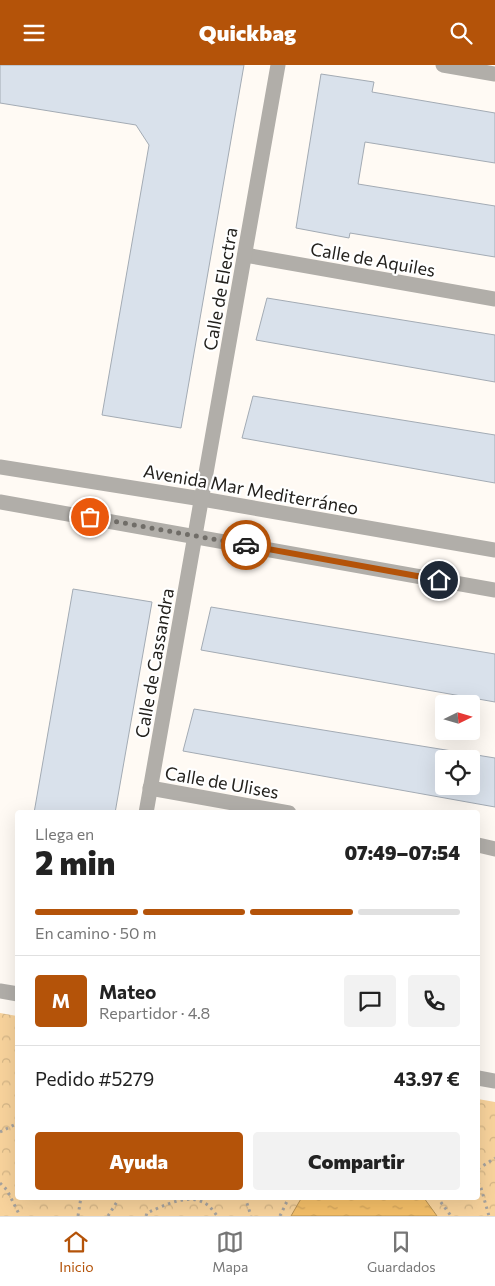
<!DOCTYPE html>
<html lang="es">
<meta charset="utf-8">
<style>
:root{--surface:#fff;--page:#f2f2f2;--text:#222;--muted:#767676;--line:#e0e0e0;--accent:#b45309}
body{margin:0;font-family:Commissioner,sans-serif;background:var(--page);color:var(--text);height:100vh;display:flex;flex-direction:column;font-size:19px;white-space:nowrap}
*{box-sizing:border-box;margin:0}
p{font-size:16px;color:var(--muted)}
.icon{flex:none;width:28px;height:28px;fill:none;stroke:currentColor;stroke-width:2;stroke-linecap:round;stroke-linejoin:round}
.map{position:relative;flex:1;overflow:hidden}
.drawer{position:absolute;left:15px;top:745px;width:465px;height:390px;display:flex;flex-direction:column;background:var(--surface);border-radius:5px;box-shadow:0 5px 20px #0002}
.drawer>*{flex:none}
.needle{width:32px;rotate:85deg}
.buttons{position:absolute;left:435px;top:630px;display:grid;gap:10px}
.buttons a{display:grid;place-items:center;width:45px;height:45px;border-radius:5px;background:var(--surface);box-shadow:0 5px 20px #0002;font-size:25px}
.pin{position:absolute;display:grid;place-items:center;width:42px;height:42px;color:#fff;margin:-21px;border:2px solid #fff;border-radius:50%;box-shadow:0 1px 5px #0007}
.courier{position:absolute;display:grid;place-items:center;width:50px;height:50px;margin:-25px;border:4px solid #b45309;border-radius:50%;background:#fff;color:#222;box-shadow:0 1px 6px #0007}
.overview em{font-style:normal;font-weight:800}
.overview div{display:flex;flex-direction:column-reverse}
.overview{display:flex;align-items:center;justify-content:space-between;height:85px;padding:0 20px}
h1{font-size:32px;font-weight:800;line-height:38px}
.bar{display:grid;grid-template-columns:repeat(4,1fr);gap:8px 5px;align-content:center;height:60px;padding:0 20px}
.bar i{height:6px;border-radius:4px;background:var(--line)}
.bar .current{background:var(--accent)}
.bar p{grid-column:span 4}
.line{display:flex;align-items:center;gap:12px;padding:0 20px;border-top:1px solid var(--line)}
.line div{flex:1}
.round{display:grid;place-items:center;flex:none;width:52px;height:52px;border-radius:5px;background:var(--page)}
.cta{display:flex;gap:10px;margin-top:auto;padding:10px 20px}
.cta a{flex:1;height:58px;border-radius:5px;background:var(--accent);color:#fff;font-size:20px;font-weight:800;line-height:58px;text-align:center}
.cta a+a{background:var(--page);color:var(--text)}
header{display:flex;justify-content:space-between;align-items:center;height:65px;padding:0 20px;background:var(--accent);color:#fff;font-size:22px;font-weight:800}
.tab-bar{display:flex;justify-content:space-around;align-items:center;height:70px;border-top:1px solid var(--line);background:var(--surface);font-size:14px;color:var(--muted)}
.tab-bar a{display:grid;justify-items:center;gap:2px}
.tab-bar .current{color:var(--accent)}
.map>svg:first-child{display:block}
.park{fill:url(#park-crowns)}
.water{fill:url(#water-ripples);stroke:#b69052}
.building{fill:#d9e1eb;stroke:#a3abb4;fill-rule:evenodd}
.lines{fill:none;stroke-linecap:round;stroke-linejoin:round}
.path{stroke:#a6a29d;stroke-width:3;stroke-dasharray:2.5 4;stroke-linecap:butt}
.minor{stroke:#b1aea9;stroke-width:15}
.done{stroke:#706d68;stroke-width:5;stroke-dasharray:0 9}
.route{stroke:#b45309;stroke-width:6}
.labels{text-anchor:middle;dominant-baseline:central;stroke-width:4.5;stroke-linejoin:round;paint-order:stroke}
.street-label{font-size:18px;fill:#23211d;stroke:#fff}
</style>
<header><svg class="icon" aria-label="menu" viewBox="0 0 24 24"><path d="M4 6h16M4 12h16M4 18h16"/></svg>Quickbag<svg class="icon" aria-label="search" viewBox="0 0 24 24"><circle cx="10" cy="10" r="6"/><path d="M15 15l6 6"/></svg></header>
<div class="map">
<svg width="495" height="1151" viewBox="0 0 495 1151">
<defs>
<pattern id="park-crowns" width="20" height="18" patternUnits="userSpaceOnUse" patternTransform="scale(1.25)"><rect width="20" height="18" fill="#f8d39c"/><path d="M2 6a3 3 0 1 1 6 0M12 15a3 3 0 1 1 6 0" fill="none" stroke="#d4b586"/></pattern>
<pattern id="water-ripples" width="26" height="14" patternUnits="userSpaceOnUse" patternTransform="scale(1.25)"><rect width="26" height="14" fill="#f5bf68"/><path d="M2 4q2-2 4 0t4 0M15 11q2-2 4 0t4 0" fill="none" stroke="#d2a45a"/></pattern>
</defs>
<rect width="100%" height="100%" fill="#fffaf4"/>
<path class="park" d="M 0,948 L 17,951 L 18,1132 L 478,1132 L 478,1034 L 495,1037 L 495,1151 L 0,1151 Z"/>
<path class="water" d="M 302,1132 L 424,1133 L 437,1151 L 291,1151 Z"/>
<g class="building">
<path d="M 0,0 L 244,0 L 181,363 L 102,350 L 149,80 L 136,60 L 0,38 Z"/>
<path d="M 321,9 L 374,17 L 372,27 L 495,48 L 495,98 L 365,77 L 358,119 L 495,141 L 495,192 L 350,168 L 349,173 L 296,163 Z"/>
<path d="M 267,233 L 495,270 L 495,317 L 256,275 Z"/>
<path d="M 253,331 L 495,370 L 495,418 L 242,373 Z"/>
<path d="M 73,524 L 152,537 L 115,748 L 34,748 Z"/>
<path d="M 211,542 L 495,589 L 495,637 L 201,585 Z"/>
<path d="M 194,644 L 495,693 L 495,742 L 183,686 ZM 444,694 L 471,694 L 471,721 L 444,721 Z"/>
</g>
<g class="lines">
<g class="path">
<path d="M 0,1067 L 18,1058"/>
<path d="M 478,1104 L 495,1093"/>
<path d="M 478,1117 L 481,1123 L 489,1151"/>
<path d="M 0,1118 L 7,1125 L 20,1151"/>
<path d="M 245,1132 L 251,1151"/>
<path d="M 437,1132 L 451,1151"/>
<path d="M 78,1151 L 81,1132"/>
<path d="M 108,1151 L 120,1132"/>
<path d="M 146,1151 L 147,1148 C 165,1140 191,1126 209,1141 C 212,1144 215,1148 217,1151"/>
<path d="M 280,1151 L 289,1132"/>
</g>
<g class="minor">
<path d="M 443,0 L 495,9"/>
<path d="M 245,190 L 495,234"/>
<path d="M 0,402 L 202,434 L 495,485"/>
<path d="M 0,437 L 495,525"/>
<path d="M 150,723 L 289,748"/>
<path d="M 146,748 L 278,0"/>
<path d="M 478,780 L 495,784"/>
<path d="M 0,926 L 18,929"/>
<path d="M 478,1013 L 495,1016"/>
</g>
</g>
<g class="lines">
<path class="done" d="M 90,452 L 246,480"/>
<path class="route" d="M 246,480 L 439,515"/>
</g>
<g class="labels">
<g class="street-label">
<text transform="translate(373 194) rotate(10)">Calle de Aquiles</text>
<text transform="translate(220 224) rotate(-80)">Calle de Electra</text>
<text transform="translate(251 424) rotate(10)">Avenida Mar Mediterráneo</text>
<text transform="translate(154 598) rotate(-80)">Calle de Cassandra</text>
<text transform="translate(222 717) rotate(10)">Calle de Ulises</text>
</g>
</g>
</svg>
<div class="buttons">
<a><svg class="needle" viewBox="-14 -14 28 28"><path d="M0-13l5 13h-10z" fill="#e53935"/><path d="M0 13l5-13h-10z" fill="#767676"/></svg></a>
<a><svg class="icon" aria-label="locate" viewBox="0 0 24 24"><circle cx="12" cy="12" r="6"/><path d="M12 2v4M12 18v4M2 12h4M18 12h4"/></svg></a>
</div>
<div class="pin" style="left:90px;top:452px;background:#ea580c"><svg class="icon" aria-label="bag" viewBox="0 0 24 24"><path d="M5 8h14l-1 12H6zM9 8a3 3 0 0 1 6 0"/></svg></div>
<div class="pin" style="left:439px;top:515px;background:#1f2937"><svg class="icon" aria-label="home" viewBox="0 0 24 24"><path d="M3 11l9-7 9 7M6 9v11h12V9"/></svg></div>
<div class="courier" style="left:246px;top:480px"><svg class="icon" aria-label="car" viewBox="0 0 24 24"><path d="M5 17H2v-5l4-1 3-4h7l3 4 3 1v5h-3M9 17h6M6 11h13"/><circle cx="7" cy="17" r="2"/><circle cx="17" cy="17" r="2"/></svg></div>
<section class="drawer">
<div class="overview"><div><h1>2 min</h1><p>Llega en</p></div><em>07:49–07:54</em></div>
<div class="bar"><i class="current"></i><i class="current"></i><i class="current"></i><i></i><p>En camino · 50 m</p></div>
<div class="line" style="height:90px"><b class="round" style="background:var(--accent);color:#fff">M</b><div><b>Mateo</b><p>Repartidor · 4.8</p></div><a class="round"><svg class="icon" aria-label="chat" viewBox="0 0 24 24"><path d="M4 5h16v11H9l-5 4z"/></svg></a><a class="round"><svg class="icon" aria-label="phone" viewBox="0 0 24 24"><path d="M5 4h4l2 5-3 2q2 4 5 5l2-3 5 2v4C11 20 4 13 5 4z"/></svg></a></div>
<div class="line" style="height:65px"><div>Pedido #5279</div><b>43.97 €</b></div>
<div class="cta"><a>Ayuda</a><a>Compartir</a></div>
</section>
</div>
<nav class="tab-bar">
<a class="current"><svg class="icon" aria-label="home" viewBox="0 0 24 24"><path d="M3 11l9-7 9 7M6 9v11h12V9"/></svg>Inicio</a>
<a><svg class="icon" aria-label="map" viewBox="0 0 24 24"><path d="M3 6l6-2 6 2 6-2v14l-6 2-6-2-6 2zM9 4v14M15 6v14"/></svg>Mapa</a>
<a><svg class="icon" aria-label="saved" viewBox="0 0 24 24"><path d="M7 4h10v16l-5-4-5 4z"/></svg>Guardados</a>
</nav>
